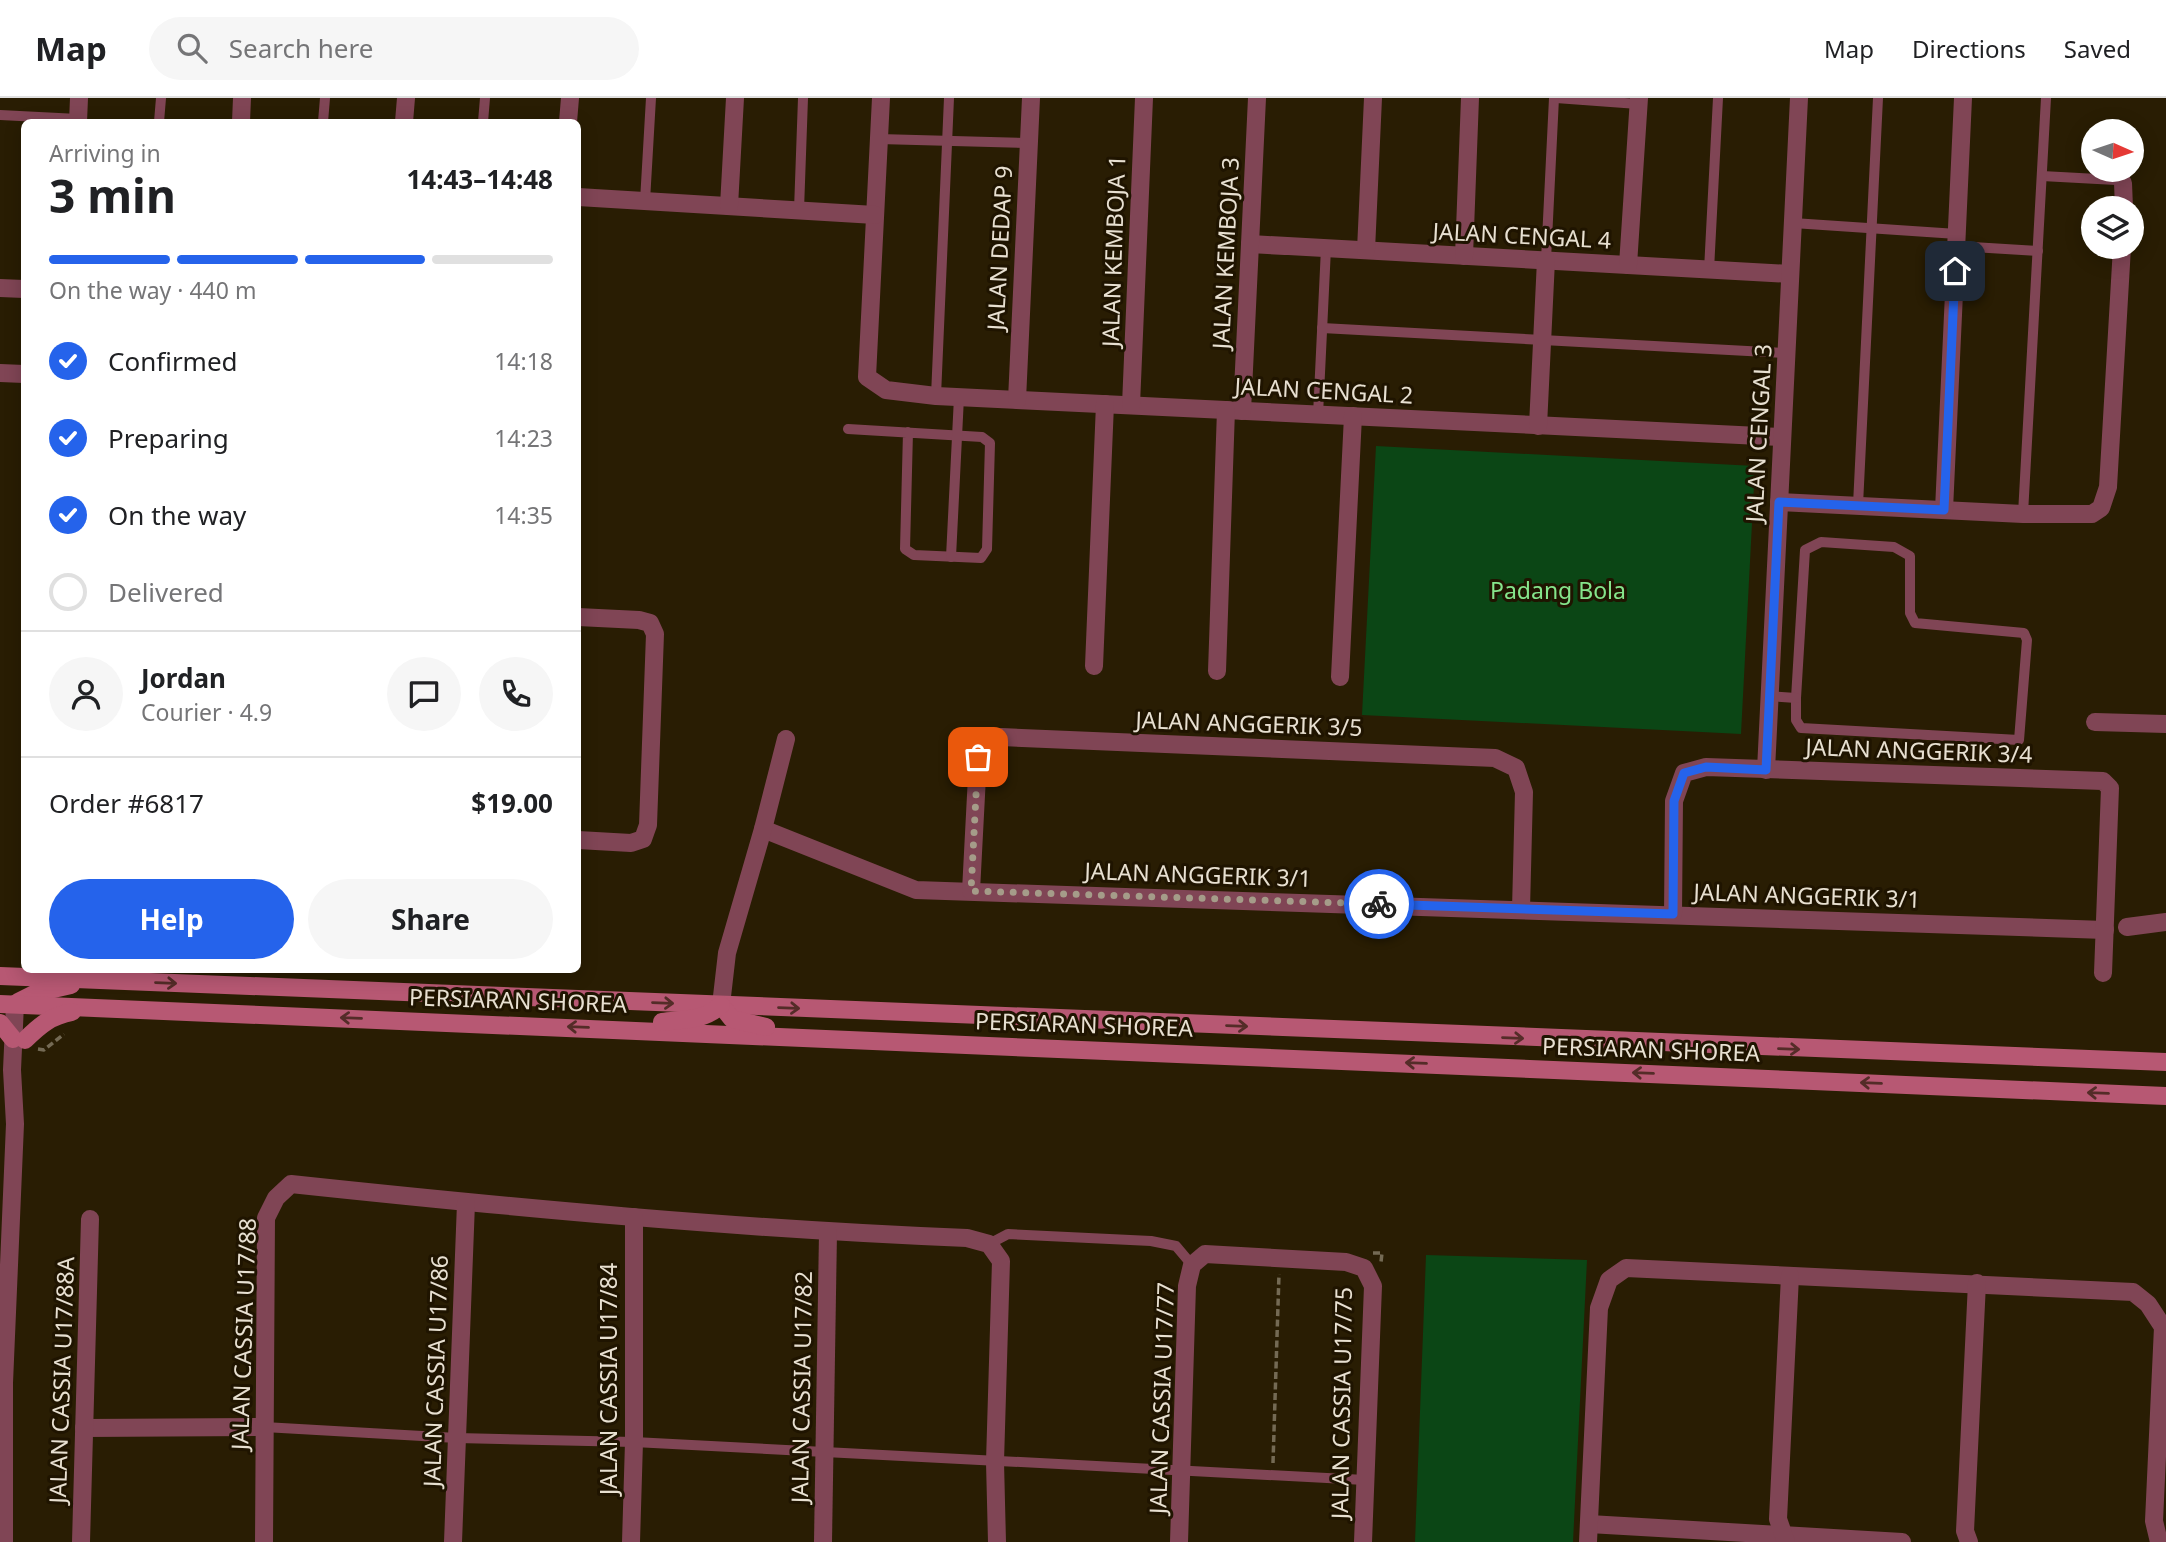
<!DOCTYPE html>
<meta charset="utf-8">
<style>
:root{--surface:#fff;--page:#f6f6f6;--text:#202124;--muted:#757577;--line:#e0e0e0;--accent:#2563eb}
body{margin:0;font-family:"Noto Sans",sans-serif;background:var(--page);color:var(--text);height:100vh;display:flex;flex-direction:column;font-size:26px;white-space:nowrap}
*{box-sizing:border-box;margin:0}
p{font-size:23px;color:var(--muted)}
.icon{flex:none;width:38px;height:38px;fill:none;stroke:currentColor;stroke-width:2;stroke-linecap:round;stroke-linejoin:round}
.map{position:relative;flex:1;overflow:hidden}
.details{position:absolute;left:21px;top:21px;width:560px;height:854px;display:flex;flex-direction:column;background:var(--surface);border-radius:10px;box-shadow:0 4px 18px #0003}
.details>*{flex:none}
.needle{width:46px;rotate:93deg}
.tools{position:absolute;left:2081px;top:21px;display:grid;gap:14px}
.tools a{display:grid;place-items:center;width:63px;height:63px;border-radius:50%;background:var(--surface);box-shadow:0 4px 18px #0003;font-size:35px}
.pin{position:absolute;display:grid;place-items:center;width:60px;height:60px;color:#fff;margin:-30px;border-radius:14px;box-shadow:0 4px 10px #0006}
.courier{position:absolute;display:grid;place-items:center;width:70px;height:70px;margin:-35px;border:5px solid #2563eb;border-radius:50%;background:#fff;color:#222;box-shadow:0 2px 9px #0007}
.summary em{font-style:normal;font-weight:700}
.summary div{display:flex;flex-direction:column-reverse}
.summary{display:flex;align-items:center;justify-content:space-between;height:119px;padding:0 28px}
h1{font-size:46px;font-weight:700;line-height:52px}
.bar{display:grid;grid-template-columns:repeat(4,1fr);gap:10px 7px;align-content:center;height:84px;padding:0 28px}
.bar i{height:9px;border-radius:5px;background:var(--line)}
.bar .current{background:var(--accent)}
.bar p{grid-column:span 4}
.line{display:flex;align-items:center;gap:18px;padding:0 28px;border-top:2px solid var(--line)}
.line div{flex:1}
.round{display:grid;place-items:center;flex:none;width:74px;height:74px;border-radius:37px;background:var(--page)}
ol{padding:0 28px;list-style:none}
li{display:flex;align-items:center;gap:21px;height:77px}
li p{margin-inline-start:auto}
li .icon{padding:7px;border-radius:50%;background:var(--accent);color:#fff;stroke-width:4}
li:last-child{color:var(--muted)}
li i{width:38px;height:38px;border:4px solid var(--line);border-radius:50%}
.primary-button{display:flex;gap:14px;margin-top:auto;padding:14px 28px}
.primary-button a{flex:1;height:80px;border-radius:42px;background:var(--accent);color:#fff;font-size:28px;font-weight:700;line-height:80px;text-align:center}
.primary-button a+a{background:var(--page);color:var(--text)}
header{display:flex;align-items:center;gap:42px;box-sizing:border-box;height:98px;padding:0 35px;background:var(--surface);border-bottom:2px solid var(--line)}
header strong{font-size:33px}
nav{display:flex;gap:38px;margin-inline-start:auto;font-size:24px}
.search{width:490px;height:63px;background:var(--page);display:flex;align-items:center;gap:18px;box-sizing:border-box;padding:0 24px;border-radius:38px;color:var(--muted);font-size:26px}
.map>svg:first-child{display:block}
.green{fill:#0b4615}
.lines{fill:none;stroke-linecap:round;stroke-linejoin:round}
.path{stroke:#746a54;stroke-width:3.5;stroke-dasharray:7 3.5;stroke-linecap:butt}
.lane{stroke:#804555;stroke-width:10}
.street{stroke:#804555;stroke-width:18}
.secondary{stroke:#b75873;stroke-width:18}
.oneway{stroke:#542c28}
.done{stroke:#a59c89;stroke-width:7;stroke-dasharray:0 12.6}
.route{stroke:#2563eb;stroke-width:9}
.labels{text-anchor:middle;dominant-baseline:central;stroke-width:6;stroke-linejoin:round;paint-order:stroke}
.street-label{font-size:23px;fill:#e8e0d1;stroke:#1f1400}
.park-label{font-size:23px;fill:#85e58b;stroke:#1f1400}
</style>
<header>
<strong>Map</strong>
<div class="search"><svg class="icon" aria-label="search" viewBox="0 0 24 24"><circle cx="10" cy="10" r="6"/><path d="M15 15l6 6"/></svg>Search here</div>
<nav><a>Map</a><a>Directions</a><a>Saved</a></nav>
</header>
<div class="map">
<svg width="2166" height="1444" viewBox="0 0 2166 1444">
<rect width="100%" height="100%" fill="#291d03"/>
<g class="green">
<path d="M 1376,348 L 1755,368 L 1741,636 L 1362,617 Z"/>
<path d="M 1426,1157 L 1587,1162 L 1573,1444 L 1415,1444 Z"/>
</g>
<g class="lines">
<g class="path">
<path d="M 38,951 L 44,952 L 64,936"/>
<path d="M 1373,1155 L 1382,1155 L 1381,1164"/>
<path d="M 1273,1365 L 1279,1176"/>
</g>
<g class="lane">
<path d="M 1556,0 L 1638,6"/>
<path d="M 0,17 L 78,21"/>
<path d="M 159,24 L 161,0"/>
<path d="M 323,24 L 325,0"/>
<path d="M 483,24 L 485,0"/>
<path d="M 879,41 L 1028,45"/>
<path d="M 2042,78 L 2116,82 L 2123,85"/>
<path d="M 645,103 L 651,0"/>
<path d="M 799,112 L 803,0"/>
<path d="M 1793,125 L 1957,136"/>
<path d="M 1956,148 L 2038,153"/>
<path d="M 1546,162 L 1554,0"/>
<path d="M 1709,172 L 1718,0"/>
<path d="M 1322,230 L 1786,255"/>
<path d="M 936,298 L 949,0"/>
<path d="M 1318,317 L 1326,150"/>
<path d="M 848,331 L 982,339 L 990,345 L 987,451 L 981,460 L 914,457 L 905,451 L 908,334"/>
<path d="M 1858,407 L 1878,0"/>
<path d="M 2023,416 L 2046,0"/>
<path d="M 1821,444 L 1894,449 L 1910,458 L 1910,515 L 1915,525 L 2024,535 L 2027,542 L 2019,642 L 1801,630 L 1796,622 L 1796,600 L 1805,452 Z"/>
<path d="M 951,459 L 959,299"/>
<path d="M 1769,598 L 1796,600"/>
<path d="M 989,1146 L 1008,1136 L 1151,1143 L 1176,1148 L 1192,1167"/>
<path d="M 264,1329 L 457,1340 L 634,1344 L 1365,1382"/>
</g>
<g class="street">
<path d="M 881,0 L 867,279 L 886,292 L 936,298 L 1782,339"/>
<path d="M 78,24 L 79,0"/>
<path d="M 241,24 L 242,0"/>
<path d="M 404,24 L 406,0"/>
<path d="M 568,24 L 570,0"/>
<path d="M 2123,85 L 2124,110"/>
<path d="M 578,99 L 875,117"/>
<path d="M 729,108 L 735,0"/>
<path d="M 1250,146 L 1790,176"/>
<path d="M 1366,152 L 1373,0"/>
<path d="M 1464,158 L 1470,0"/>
<path d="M 1628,167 L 1639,0"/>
<path d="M 0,190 L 24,191"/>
<path d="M 0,275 L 24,276"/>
<path d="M 1017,302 L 1031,0"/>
<path d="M 1131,307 L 1144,0"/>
<path d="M 1242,313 L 1257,0"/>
<path d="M 1538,328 L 1546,162"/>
<path d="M 1779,404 L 2023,416 L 2092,416 L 2101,410 L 2108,389 L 2122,149"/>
<path d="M 1944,412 L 1963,0"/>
<path d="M 578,519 L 639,522 L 650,525 L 655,536 L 648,727 L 643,741 L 631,745 L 578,742"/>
<path d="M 1094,568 L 1105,306"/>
<path d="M 1217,573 L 1226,312"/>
<path d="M 1340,579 L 1353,318"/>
<path d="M 2095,624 L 2166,626"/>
<path d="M 1766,672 L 1799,0"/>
<path d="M 763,731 L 916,792 L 2105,832"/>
<path d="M 971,793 L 978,659 L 985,644 L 1001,639 L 1495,660 L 1516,670 L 1524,694 L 1521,811"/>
<path d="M 1673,816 L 1674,703 L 1684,675 L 1706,669 L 2103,683 L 2110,690 L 2103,875"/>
<path d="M 2127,829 L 2166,824"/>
<path d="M 721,907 L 727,855 L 763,731 L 786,641"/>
<path d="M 84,1330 L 264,1329"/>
<path d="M 1589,1426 L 1902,1444"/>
<path d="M 4,1444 L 4,1285 L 15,1026 L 12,972 L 15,906"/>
<path d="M 81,1444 L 90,1121"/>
<path d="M 264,1444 L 266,1120 L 276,1100 L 291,1086 C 516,1110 741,1131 967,1140 L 989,1146 L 1001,1163 L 995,1364 L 997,1444"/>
<path d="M 453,1444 L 466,1105"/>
<path d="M 631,1444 L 634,1344 L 634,1119"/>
<path d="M 823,1444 L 828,1134"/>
<path d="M 1179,1444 L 1187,1188 L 1192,1167 L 1205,1156 L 1346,1164 L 1364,1170 L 1373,1188 L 1363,1444"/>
<path d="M 1588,1444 L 1599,1210 L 1609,1182 L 1626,1170 L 2133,1194 L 2148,1206 L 2163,1229 L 2154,1423 L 2159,1444"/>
<path d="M 1786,1444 L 1778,1421 L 1790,1178"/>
<path d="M 1969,1444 L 1965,1433 L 1977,1185"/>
</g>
<g class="secondary">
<path d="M 0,878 L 2166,964"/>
<path d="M 18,904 L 36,895 L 71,887"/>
<path d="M 0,906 L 2166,998"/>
<path d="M 721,907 L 732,921 L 766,929"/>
<path d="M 662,924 C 684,921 704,923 721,907"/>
<path d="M 0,925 L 13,941"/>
<path d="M 25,942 C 40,927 51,918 72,914"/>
</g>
</g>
<defs><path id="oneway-shaft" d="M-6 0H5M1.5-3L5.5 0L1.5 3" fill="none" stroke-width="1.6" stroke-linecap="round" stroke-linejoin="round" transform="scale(1.75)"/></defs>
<g class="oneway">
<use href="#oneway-shaft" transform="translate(166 885) rotate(2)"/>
<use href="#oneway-shaft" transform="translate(663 905) rotate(2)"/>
<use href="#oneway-shaft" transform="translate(789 910) rotate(2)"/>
<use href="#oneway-shaft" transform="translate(351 920) rotate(-178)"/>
<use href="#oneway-shaft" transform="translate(1237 928) rotate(2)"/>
<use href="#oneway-shaft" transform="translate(578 929) rotate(-178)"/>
<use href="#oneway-shaft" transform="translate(1513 940) rotate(2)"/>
<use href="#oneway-shaft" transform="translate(1789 951) rotate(2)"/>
<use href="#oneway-shaft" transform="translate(1416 965) rotate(-178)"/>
<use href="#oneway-shaft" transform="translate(1643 975) rotate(-178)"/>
<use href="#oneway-shaft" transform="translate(1871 985) rotate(-178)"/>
<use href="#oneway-shaft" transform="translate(2098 995) rotate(-178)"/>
</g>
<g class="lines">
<path class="done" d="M 978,659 L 971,793 L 1379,806"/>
<path class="route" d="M 1379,806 L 1673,816 L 1674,703 L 1684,675 L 1706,669 L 1766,672 L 1779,404 L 1944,412 L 1955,173"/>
</g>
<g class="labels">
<g class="street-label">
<text transform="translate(1522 137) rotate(3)">JALAN CENGAL 4</text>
<text transform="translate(999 150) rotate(-87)">JALAN DEDAP 9</text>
<text transform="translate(1113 153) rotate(-88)">JALAN KEMBOJA 1</text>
<text transform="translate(1225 155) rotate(-87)">JALAN KEMBOJA 3</text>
<text transform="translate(1324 292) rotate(3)">JALAN CENGAL 2</text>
<text transform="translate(1758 335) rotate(-87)">JALAN CENGAL 3</text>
<text transform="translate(1249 625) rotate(2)">JALAN ANGGERIK 3/5</text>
<text transform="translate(1919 652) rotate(2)">JALAN ANGGERIK 3/4</text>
<text transform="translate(1198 776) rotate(2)">JALAN ANGGERIK 3/1</text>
<text transform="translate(1807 797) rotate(2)">JALAN ANGGERIK 3/1</text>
<text transform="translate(518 902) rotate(2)">PERSIARAN SHOREA</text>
<text transform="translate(1084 926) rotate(2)">PERSIARAN SHOREA</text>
<text transform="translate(1651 951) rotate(2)">PERSIARAN SHOREA</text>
<text transform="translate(243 1236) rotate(-88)">JALAN CASSIA U17/88</text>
<text transform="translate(435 1273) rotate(-88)">JALAN CASSIA U17/86</text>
<text transform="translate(608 1281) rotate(-90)">JALAN CASSIA U17/84</text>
<text transform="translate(61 1282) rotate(-88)">JALAN CASSIA U17/88A</text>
<text transform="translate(801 1289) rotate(-89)">JALAN CASSIA U17/82</text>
<text transform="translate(1161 1300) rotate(-88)">JALAN CASSIA U17/77</text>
<text transform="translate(1341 1305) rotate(-89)">JALAN CASSIA U17/75</text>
</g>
<g class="park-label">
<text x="1558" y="492">Padang Bola</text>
</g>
</g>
</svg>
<div class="tools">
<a><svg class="needle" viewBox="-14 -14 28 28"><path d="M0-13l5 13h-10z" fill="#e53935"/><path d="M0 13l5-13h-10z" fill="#757577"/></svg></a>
<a><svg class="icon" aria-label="layers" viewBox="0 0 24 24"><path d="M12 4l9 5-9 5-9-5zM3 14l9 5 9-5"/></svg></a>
</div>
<div class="pin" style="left:978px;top:659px;background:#ea580c"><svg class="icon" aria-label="bag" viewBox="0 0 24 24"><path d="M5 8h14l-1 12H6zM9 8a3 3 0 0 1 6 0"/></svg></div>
<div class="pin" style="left:1955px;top:173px;background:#1f2937"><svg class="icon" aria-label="home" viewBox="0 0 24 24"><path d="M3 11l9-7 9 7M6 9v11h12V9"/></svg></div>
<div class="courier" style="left:1379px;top:806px"><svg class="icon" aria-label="bike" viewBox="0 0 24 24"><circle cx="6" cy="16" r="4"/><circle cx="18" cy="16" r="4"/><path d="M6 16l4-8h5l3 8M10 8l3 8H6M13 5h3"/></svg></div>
<section class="details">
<div class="summary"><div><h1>3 min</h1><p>Arriving in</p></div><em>14:43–14:48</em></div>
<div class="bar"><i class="current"></i><i class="current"></i><i class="current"></i><i></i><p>On the way · 440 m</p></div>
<ol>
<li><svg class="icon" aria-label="check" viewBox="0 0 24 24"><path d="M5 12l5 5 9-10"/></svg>Confirmed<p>14:18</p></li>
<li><svg class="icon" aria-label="check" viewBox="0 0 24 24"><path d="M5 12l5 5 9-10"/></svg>Preparing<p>14:23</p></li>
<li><svg class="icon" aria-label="check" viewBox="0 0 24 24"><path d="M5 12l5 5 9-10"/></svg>On the way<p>14:35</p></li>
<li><i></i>Delivered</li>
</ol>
<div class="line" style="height:126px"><a class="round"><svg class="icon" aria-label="person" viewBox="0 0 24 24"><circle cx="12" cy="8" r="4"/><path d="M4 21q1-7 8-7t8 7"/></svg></a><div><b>Jordan</b><p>Courier · 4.9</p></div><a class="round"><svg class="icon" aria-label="chat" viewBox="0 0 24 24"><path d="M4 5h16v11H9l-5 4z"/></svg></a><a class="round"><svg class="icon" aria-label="phone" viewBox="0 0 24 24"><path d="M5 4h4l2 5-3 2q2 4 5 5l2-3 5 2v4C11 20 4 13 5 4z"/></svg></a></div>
<div class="line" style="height:91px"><div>Order #6817</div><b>$19.00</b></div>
<div class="primary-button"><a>Help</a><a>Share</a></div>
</section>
</div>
